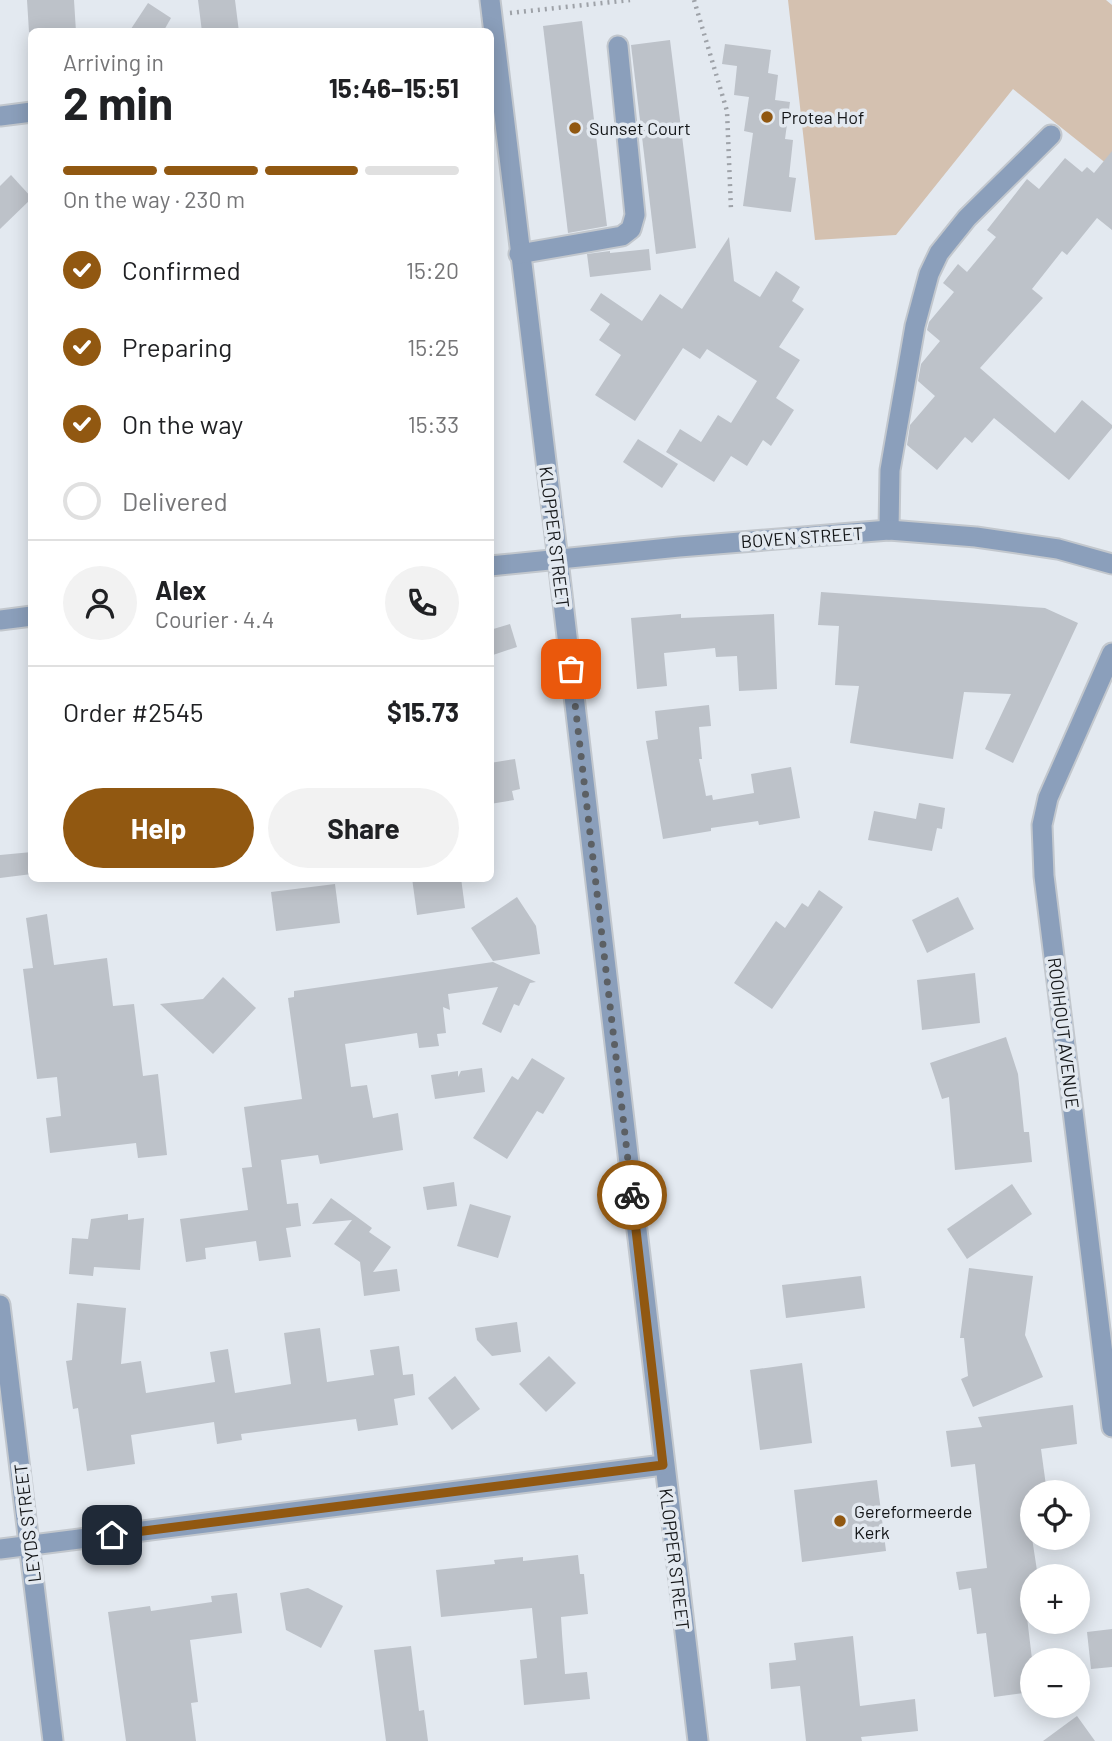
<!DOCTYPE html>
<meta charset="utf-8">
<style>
:root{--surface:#fff;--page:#f2f2f2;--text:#202124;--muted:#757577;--line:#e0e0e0;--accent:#915811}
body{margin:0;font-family:Barlow,sans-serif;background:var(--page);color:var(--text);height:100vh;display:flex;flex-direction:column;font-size:26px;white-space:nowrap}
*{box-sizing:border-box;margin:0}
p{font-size:23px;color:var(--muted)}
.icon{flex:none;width:38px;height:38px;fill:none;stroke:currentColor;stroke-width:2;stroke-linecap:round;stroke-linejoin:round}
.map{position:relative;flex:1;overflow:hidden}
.side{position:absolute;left:28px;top:28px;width:466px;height:854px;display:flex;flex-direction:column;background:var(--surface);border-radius:10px;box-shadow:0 4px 18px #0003}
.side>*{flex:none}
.buttons{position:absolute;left:1020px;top:1480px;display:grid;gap:14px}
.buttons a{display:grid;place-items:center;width:70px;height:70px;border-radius:50%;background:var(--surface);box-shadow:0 4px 18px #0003;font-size:35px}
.pin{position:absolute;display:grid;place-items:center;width:60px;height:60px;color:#fff;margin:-30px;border-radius:14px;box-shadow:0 4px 10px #0006}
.courier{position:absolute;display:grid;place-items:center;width:70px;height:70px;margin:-35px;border:5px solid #915811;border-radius:50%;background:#fff;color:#222;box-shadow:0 2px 9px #0007}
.overview em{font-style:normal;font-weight:700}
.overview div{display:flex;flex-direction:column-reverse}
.overview{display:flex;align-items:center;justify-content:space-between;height:119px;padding:0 35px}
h1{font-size:46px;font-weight:700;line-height:52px}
.bar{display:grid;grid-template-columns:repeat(4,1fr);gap:10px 7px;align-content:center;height:84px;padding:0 35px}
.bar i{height:9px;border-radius:5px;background:var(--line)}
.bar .active{background:var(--accent)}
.bar p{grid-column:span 4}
.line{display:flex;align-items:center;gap:18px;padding:0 35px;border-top:2px solid var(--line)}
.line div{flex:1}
.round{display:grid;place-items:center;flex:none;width:74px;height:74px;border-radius:37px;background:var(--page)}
ol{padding:0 35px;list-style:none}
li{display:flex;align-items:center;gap:21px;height:77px}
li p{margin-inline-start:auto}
li .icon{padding:7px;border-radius:50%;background:var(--accent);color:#fff;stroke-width:4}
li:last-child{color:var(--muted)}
li i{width:38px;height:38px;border:4px solid var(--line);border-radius:50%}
.button{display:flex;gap:14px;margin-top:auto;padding:14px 35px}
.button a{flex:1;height:80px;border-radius:42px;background:var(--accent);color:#fff;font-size:28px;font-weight:700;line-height:80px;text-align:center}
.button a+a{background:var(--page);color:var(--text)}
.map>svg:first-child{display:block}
.green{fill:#d4c1b0}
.building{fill:#bdc2c9}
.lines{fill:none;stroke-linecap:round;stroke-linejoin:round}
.minor-casing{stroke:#c2c7cd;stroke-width:23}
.path{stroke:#9ea2a8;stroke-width:4.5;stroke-dasharray:2 5;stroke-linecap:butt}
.minor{stroke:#8b9fbb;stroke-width:19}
.done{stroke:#5c6064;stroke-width:7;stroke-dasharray:0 12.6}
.route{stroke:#915811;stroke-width:9}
.poi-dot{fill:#915811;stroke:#e3e9f0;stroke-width:2.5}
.labels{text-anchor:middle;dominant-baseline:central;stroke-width:7;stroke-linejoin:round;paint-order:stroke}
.poi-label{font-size:18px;fill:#141618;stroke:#e3e9f0;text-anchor:start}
.street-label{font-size:18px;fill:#141618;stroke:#e3e9f0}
</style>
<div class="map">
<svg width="1112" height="1741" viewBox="0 0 1112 1741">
<rect width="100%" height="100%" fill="#e3e9f0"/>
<path class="green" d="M 788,0 L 1106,0 L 1112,5 L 1112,168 L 1013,89 L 896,235 L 815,240 Z"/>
<g class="building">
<path d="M 27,0 L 74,0 L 76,32 L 29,32 Z"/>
<path d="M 198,0 L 235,0 L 239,32 L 202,32 Z"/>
<path d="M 148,3 L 171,18 L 163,32 L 129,32 Z"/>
<path d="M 582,21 L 607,226 L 568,233 L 543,26 Z"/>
<path d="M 670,40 L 696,248 L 656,254 L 631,45 Z"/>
<path d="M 725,44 L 771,50 L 768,73 L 778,75 L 775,100 L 790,102 L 785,139 L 793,140 L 789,177 L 796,178 L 791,212 L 743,206 L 753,133 L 744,131 L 749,97 L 734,95 L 737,66 L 722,64 Z"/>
<path d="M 1112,151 L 1112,230 L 1097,218 L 1067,255 L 1062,251 L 1032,289 L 1043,298 L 980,368 L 1055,433 L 1082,400 L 1112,425 L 1112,428 L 1069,480 L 994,418 L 972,443 L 965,437 L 937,470 L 907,445 L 910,425 L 935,396 L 918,381 L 921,364 L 940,341 L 927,330 L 929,322 L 954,292 L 943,283 L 958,264 L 967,272 L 996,237 L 987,230 L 1027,179 L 1039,189 L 1065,158 L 1082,172 L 1087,167 L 1094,173 Z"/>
<path d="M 11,175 L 32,198 L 0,229 L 0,186 Z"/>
<path d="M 729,237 L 734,281 L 760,297 L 776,271 L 800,287 L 792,301 L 804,309 L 779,347 L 800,360 L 776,398 L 794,410 L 771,446 L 763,440 L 747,466 L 731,456 L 714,482 L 666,452 L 680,429 L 701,442 L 718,415 L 731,423 L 757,381 L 707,349 L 700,359 L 683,348 L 635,421 L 595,395 L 621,355 L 599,340 L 610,324 L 590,310 L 601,293 L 642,321 L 660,294 L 682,309 Z"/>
<path d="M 649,249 L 651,270 L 590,277 L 587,254 L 610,251 L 610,253 Z"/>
<path d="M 638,439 L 678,464 L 662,488 L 623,462 Z"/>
<path d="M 821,592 L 1045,608 L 1078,623 L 1013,763 L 985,749 L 1011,694 L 964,692 L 953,759 L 850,743 L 859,686 L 835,685 L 839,626 L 818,625 Z"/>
<path d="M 681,614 L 681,618 L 774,614 L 777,689 L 739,691 L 737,656 L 716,657 L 715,648 L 664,653 L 667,686 L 637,689 L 631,618 Z"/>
<path d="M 510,624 L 517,647 L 490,656 L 490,630 Z"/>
<path d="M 709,705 L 711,726 L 699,727 L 702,759 L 699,759 L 706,796 L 712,795 L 713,800 L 754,793 L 751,774 L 791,767 L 800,818 L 759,825 L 758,821 L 711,828 L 711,831 L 663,839 L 646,741 L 658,739 L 655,711 Z"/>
<path d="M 515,759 L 520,789 L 512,791 L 514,800 L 490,804 L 490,763 Z"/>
<path d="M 919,803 L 945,808 L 942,829 L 937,828 L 932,851 L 868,840 L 874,811 L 916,819 Z"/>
<path d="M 32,852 L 32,874 L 0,878 L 0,855 Z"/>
<path d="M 412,878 L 461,878 L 465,908 L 417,915 Z"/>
<path d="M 335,884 L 340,923 L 276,931 L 271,892 Z"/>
<path d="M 819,890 L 843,907 L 772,1009 L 734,983 L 776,921 L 785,928 L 802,903 L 808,907 Z"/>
<path d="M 517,897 L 536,926 L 540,954 L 493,961 L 471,928 Z"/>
<path d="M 958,897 L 974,929 L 927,953 L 912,920 Z"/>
<path d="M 47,914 L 54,965 L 107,958 L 113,1006 L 134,1004 L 143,1076 L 158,1074 L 167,1155 L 138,1158 L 136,1143 L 50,1153 L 46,1118 L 61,1116 L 57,1077 L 37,1079 L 23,969 L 33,968 L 26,918 Z"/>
<path d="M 493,962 L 536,982 L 530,983 L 519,1006 L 514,1004 L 501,1033 L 482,1024 L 498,987 L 448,994 L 450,1010 L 443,1007 L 446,1033 L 437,1034 L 439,1046 L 419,1048 L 417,1033 L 345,1044 L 351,1087 L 367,1085 L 373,1118 L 398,1113 L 403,1150 L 320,1164 L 318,1155 L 281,1160 L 287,1204 L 298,1203 L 301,1226 L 286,1228 L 291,1257 L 259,1261 L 256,1241 L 205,1248 L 206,1259 L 186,1262 L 180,1219 L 248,1210 L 242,1168 L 252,1167 L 244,1107 L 302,1099 L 288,998 L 294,997 L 294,991 Z"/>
<path d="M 975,973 L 980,1023 L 922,1030 L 917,980 Z"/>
<path d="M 223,977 L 256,1008 L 213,1054 L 160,1004 L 203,999 Z"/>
<path d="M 1006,1037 L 1018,1074 L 1024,1132 L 1029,1132 L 1032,1162 L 955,1170 L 949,1097 L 942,1099 L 930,1063 Z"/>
<path d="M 532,1058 L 565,1078 L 543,1114 L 537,1111 L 507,1159 L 473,1138 L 512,1076 L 518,1080 Z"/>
<path d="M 482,1068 L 485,1092 L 435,1099 L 431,1075 L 458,1071 L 458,1077 L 461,1071 Z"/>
<path d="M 454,1182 L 457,1206 L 427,1210 L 423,1187 Z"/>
<path d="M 1012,1184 L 1032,1214 L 967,1259 L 947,1229 Z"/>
<path d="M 331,1198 L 372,1228 L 369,1232 L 391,1247 L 373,1272 L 397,1269 L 400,1291 L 364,1296 L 360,1262 L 334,1244 L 352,1220 L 312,1224 Z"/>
<path d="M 470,1204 L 511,1216 L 498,1258 L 457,1246 Z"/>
<path d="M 128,1214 L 128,1220 L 144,1218 L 140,1270 L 94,1267 L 93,1276 L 69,1274 L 72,1238 L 88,1239 L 91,1219 Z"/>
<path d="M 969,1268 L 1033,1276 L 1025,1335 L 1043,1377 L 973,1407 L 961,1379 L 968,1376 L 964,1338 L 960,1338 Z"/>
<path d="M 861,1276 L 865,1308 L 786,1318 L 782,1285 Z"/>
<path d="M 77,1303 L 126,1308 L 121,1364 L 141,1361 L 146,1393 L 215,1382 L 210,1352 L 228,1349 L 235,1393 L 291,1384 L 284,1333 L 320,1328 L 327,1382 L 374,1375 L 370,1350 L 399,1346 L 403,1375 L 413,1374 L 415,1395 L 394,1399 L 398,1425 L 358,1431 L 356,1419 L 241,1434 L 242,1440 L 217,1444 L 214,1422 L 131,1435 L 135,1464 L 87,1471 L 78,1408 L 73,1409 L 66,1361 L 72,1360 Z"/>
<path d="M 517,1322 L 521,1352 L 492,1356 L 477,1340 L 475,1328 Z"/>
<path d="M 549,1356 L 576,1383 L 546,1412 L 519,1384 Z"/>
<path d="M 802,1363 L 812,1443 L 760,1450 L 750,1370 Z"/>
<path d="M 455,1376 L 480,1409 L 452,1430 L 428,1398 Z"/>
<path d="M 1073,1405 L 1077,1444 L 1041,1449 L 1047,1493 L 1032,1493 L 1032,1538 L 1038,1577 L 1032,1577 L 1032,1600 L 1025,1601 L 1032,1659 L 1032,1692 L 994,1697 L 986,1633 L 977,1634 L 971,1588 L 959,1590 L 956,1572 L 987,1568 L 975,1464 L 951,1467 L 946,1431 L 982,1427 L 978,1417 Z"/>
<path d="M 877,1480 L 886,1551 L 802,1562 L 794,1490 Z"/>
<path d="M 578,1555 L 580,1574 L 584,1574 L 588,1614 L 561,1617 L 562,1634 L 565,1674 L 587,1672 L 590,1699 L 524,1705 L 520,1660 L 537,1658 L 532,1608 L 441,1617 L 436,1570 L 495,1564 L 494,1560 L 523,1557 L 523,1561 Z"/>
<path d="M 308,1588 L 343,1606 L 321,1648 L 286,1630 L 280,1593 Z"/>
<path d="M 237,1593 L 242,1633 L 190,1640 L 198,1702 L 191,1703 L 196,1741 L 126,1741 L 108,1612 L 150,1606 L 151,1611 L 212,1602 L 211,1596 Z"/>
<path d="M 1112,1629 L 1112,1667 L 1091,1669 L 1087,1632 Z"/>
<path d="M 853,1636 L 860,1706 L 915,1699 L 918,1731 L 861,1737 L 862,1741 L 806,1741 L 800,1686 L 771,1689 L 769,1663 L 796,1660 L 794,1643 Z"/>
<path d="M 411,1646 L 419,1711 L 424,1710 L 428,1741 L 386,1741 L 374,1650 Z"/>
<path d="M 1077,1716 L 1095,1741 L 1043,1741 Z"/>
</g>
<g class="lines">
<defs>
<g id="minor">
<path d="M 490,0 C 512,187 536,373 558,560 C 607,953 648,1348 698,1741"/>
<path d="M 0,116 L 32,112"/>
<path d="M 519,254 L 622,236 L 631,229 L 635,215 L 618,46"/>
<path d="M 889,530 L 890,470 L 915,326 L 929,274 L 939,253 L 967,218 L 1051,135"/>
<path d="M 490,566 L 679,547 L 889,530 L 976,537 L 1058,549 L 1112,564"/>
<path d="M 0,620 L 32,616"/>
<path d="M 1112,653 L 1048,798 L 1042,825 L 1044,876 L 1112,1427"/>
<path d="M 0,1305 L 53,1741"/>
<path d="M 0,1549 L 663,1465"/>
</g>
</defs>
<use href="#minor" class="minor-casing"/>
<g class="path">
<path d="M 694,0 L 727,111 L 731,210"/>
<path d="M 510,13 L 630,0"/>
</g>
<use href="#minor" class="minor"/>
</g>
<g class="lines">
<path class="done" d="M 571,669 L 632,1195"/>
<path class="route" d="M 112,1535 L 663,1465 L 632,1195"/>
</g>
<g class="poi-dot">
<circle cx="767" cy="117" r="7"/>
<circle cx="575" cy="128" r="7"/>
<circle cx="840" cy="1521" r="7"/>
</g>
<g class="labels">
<g class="poi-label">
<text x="781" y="117">Protea Hof</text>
<text x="589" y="128">Sunset Court</text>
<text x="854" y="1511">Gereformeerde<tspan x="854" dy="21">Kerk</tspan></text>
</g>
<g class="street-label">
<text transform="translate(555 537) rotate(83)">KLOPPER STREET</text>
<text transform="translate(802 537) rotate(-4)">BOVEN STREET</text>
<text transform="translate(1064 1033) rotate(83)">ROOIHOUT AVENUE</text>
<text transform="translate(27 1523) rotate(-97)">LEYDS STREET</text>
<text transform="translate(675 1559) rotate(83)">KLOPPER STREET</text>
</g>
</g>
</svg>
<div class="buttons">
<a><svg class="icon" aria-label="locate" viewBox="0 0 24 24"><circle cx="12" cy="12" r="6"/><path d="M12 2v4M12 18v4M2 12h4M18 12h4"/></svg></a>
<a>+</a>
<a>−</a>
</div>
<div class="pin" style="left:571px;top:669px;background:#ea580c"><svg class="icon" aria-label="bag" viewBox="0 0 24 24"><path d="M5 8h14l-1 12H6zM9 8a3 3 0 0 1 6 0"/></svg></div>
<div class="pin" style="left:112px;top:1535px;background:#1f2937"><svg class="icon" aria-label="home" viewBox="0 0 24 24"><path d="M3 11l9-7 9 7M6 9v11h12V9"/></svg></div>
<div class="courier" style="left:632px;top:1195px"><svg class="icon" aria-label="bike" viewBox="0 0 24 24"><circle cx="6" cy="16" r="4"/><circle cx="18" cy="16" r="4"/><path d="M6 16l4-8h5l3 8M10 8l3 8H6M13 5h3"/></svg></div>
<section class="side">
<div class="overview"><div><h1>2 min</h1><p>Arriving in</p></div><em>15:46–15:51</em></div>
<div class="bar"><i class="active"></i><i class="active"></i><i class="active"></i><i></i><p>On the way · 230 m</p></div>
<ol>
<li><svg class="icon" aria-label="check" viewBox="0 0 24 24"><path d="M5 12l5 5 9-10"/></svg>Confirmed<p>15:20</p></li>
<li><svg class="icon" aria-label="check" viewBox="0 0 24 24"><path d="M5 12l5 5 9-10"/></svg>Preparing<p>15:25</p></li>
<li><svg class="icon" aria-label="check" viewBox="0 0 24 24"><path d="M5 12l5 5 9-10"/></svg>On the way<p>15:33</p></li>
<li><i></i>Delivered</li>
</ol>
<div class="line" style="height:126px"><a class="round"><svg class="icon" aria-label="person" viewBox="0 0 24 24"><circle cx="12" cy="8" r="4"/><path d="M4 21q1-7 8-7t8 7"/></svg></a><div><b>Alex</b><p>Courier · 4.4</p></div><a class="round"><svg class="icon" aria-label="phone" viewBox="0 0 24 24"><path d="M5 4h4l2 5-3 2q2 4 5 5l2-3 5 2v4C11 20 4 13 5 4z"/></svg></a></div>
<div class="line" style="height:91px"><div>Order #2545</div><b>$15.73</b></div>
<div class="button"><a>Help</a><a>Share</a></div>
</section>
</div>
